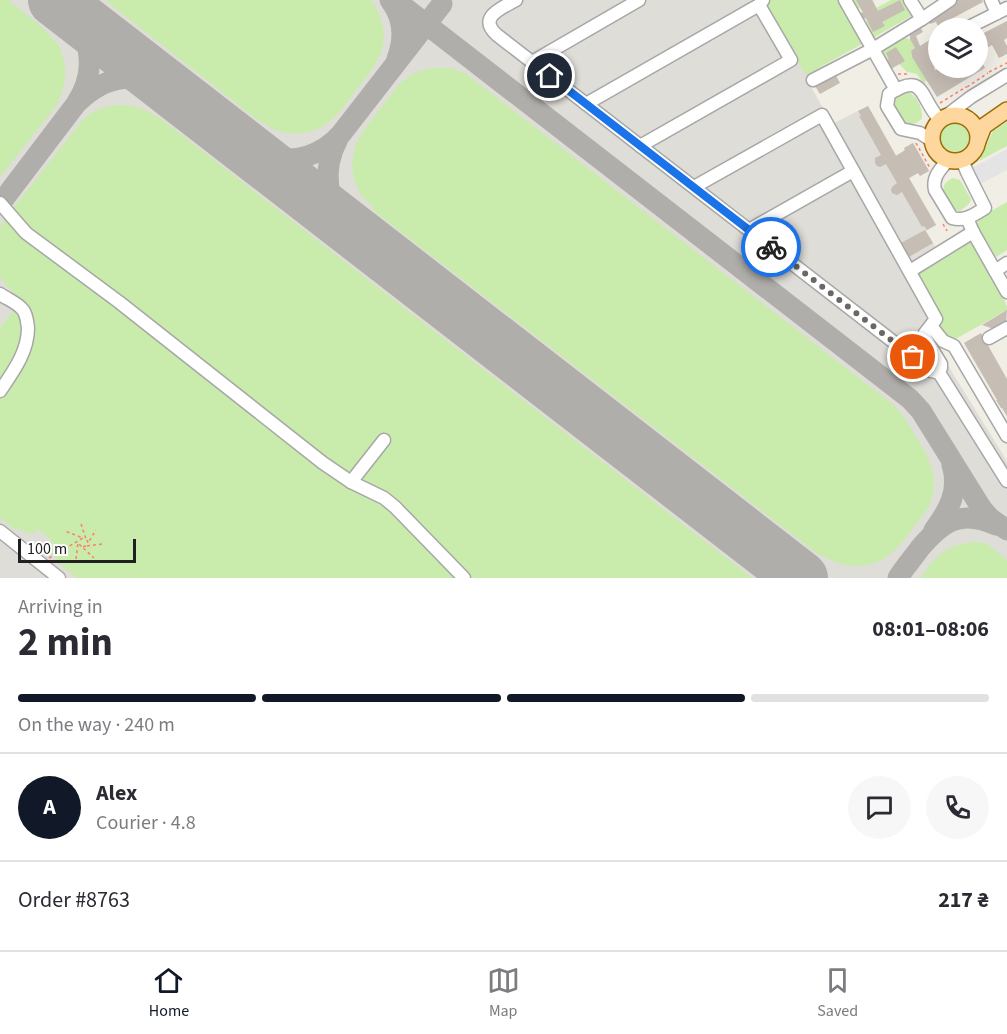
<!DOCTYPE html>
<meta charset="utf-8">
<style>
:root{--surface:#fff;--page:#f7f7f7;--text:#2b2b33;--muted:#7c7c81;--line:#e1e1e2;--accent:#111827}
body{margin:0;font-family:"Source Sans 3",sans-serif;background:var(--page);color:var(--text);height:100vh;display:flex;flex-direction:column;font-size:22px;white-space:nowrap}
*{box-sizing:border-box;margin:0}
p{font-size:20px;color:var(--muted)}
.icon{flex:none;width:33px;height:33px;fill:none;stroke:currentColor;stroke-width:2;stroke-linecap:round;stroke-linejoin:round}
.map{position:relative;height:578px;overflow:hidden}
.drawer{display:flex;flex-direction:column;background:var(--surface);flex:1}
.drawer>*{flex:none}
.tools{position:absolute;left:928px;top:18px;display:grid;gap:12px}
.tools a{display:grid;place-items:center;width:60px;height:60px;border-radius:50%;background:var(--surface);box-shadow:0 6px 24px #0002;font-size:30px}
.scale{position:absolute;left:18px;bottom:15px;width:118px;box-sizing:border-box;padding-left:6px;border:3px solid #202020;border-top:0;font-size:16px;line-height:21px;white-space:nowrap;color:#202020;-webkit-text-stroke:4px #fff;paint-order:stroke}
.pin{position:absolute;display:grid;place-items:center;width:51px;height:51px;color:#fff;margin:-26px;border:3px solid #fff;border-radius:50%;box-shadow:0 2px 6px #0007}
.courier{position:absolute;display:grid;place-items:center;width:60px;height:60px;margin:-30px;border:4px solid #1a73e8;border-radius:50%;background:#fff;color:#222;box-shadow:0 2px 8px #0007}
.summary em{font-style:normal;font-weight:700}
.summary div{display:flex;flex-direction:column-reverse}
.summary{display:flex;align-items:center;justify-content:space-between;height:102px;padding:0 18px}
h1{font-size:39px;font-weight:700;line-height:45px}
.bar{display:grid;grid-template-columns:repeat(4,1fr);gap:9px 6px;align-content:center;height:72px;padding:0 18px}
.bar i{height:8px;border-radius:4px;background:var(--line)}
.bar .on{background:var(--accent)}
.bar p{grid-column:span 4}
.line{display:flex;align-items:center;gap:15px;padding:0 18px;border-top:2px solid var(--line)}
.line div{flex:1}
.round{display:grid;place-items:center;flex:none;width:63px;height:63px;border-radius:32px;background:var(--page)}
.tab-bar{display:flex;justify-content:space-around;align-items:center;height:84px;border-top:2px solid var(--line);background:var(--surface);font-size:16px;color:var(--muted)}
.tab-bar a{display:grid;justify-items:center;gap:3px}
.tab-bar .on{color:var(--accent)}
.map>svg:first-child{display:block}
.airport{fill:#dfddd8}
.grass{fill:#c9ebab}
.parking{fill:#e4e4e4}
.lines{fill:none;stroke-linecap:round;stroke-linejoin:round}
.taxiway{stroke:#b0aeaa;stroke-width:21}
.runway{stroke:#b0aeaa;stroke-width:54}
.building{fill:#c6bdb5}
.minor-casing{stroke:#a7a7a7;stroke-width:15}
.major-casing{stroke:#9c6d00;stroke-width:18}
.path{stroke:#fd7f6b;stroke-width:1.5;stroke-dasharray:3 3;stroke-linecap:butt}
.minor{stroke:#fff;stroke-width:12}
.major{stroke:#fed79e;stroke-width:15}
.done{stroke:#696865;stroke-width:6;stroke-dasharray:0 10.8}
.route{stroke:#1a73e8;stroke-width:8}
</style>
<div class="map">
<svg width="1007" height="578" viewBox="0 0 1007 578">
<rect width="100%" height="100%" fill="#f1eee6"/>
<path class="airport" d="M 0,0 L 779,0 L 819,70 L 806,78 L 832,124 L 868,106 L 896,155 L 905,151 L 904,148 L 913,143 L 929,171 L 920,176 L 918,173 L 909,178 L 936,225 L 926,231 L 933,243 L 946,265 L 1007,306 L 1007,310 L 945,336 L 939,351 L 1007,461 L 1007,578 L 0,578 Z"/>
<g class="grass">
<path d="M 0,0 L 8,0 L 43,28 C 46,33 52,37 56,42 C 70,62 67,85 56,106 L 0,177 Z"/>
<path d="M 105,0 L 370,0 C 375,5 379,13 381,20 C 391,52 371,71 353,94 C 341,111 329,128 307,132 C 297,134 285,134 275,130 C 269,127 265,122 259,121 Z"/>
<path d="M 768,0 L 842,0 L 864,43 L 806,75 L 768,10 Z"/>
<path d="M 849,0 L 873,0 L 876,8 L 891,0 L 904,0 L 912,13 L 911,16 L 873,38 L 862,24 L 867,21 L 860,8 L 855,10 Z"/>
<path d="M 904,34 L 907,39 L 910,39 L 915,48 L 911,52 L 912,57 L 927,80 L 923,83 L 917,74 L 907,72 L 899,64 L 889,70 L 879,54 L 881,46 Z"/>
<path d="M 432,68 L 450,68 L 465,73 L 895,406 C 903,416 910,426 916,437 C 930,458 941,481 929,506 C 923,516 914,526 907,536 C 897,549 885,562 867,565 C 855,567 842,566 831,560 C 826,558 824,555 819,555 L 374,211 L 373,207 L 361,195 L 354,180 L 352,165 L 355,146 L 364,130 L 400,83 L 416,72 Z"/>
<path d="M 907,92 C 917,94 923,109 922,119 C 916,123 910,128 904,122 L 893,104 L 894,99 Z"/>
<path d="M 115,105 C 130,105 143,107 155,116 L 157,116 L 752,578 L 77,578 L 56,561 L 57,559 L 49,552 L 49,551 L 47,549 L 49,547 L 47,546 L 51,540 L 37,529 L 32,534 L 30,533 L 29,534 L 23,530 L 22,532 L 17,528 L 15,530 L 0,517 L 0,328 L 19,303 L 17,296 L 5,284 L 0,276 L 0,229 L 4,220 L 82,121 C 91,111 103,107 115,105 Z"/>
<path d="M 1007,122 L 1007,146 L 979,161 L 993,131 Z"/>
<circle cx="955" cy="137" r="15"/>
<path d="M 953,178 L 960,180 L 971,199 L 969,204 L 960,211 L 955,210 C 947,197 935,186 953,178 Z"/>
<path d="M 1007,202 L 1007,250 L 996,257 L 977,225 L 979,218 Z"/>
<path d="M 970,241 L 972,241 C 980,256 1007,296 1007,310 L 952,341 L 936,327 L 916,276 L 917,272 Z"/>
<path d="M 973,542 L 986,543 L 1007,560 L 1007,578 L 921,578 C 935,556 946,545 973,542 Z"/>
</g>
<path class="parking" d="M 1007,149 L 1007,170 L 980,184 L 972,168 Z"/>
<g class="lines">
<g class="taxiway">
<path d="M 390,0 C 404,18 405,38 397,59"/>
<path d="M 395,0 L 910,399 L 921,411 L 982,509 L 990,518 L 1007,530"/>
<path d="M 79,101 C 109,73 136,73 172,90"/>
<path d="M 338,139 C 322,168 325,205 350,228"/>
<path d="M 241,144 C 250,148 258,153 267,156 C 295,165 323,154 341,134 L 442,4"/>
<path d="M 0,204 L 76,104 C 100,67 90,31 59,3"/>
<path d="M 934,530 C 949,510 960,490 952,465"/>
<path d="M 898,578 C 904,568 913,558 920,548 C 943,521 961,509 996,525"/>
</g>
<path class="runway" d="M 55,0 L 801,578"/>
</g>
<g class="building">
<path d="M 856,0 L 872,0 L 878,11 L 900,0 L 905,10 L 882,22 L 885,26 L 873,32 L 866,18 L 862,20 L 859,14 L 863,12 Z"/>
<path d="M 957,0 L 982,0 L 983,2 L 938,26 L 936,22 L 930,24 L 926,16 Z"/>
<path d="M 1007,21 L 1007,38 L 1004,40 L 1007,46 L 1007,54 L 999,58 L 992,45 L 978,53 L 978,36 Z"/>
<path d="M 919,25 L 923,32 L 916,36 L 920,46 L 939,34 L 939,64 L 934,67 L 935,70 L 940,68 L 956,68 L 956,69 L 960,68 L 962,72 L 965,69 L 966,71 L 972,68 L 978,68 L 978,64 L 982,62 L 985,68 L 937,97 L 912,57 L 911,51 L 915,48 L 910,39 L 910,31 Z"/>
<path d="M 896,47 L 905,61 L 889,70 L 884,62 L 889,59 L 886,53 Z"/>
<path d="M 835,74 L 840,83 L 820,94 L 815,86 Z"/>
<path d="M 868,106 L 896,156 L 905,150 L 904,148 L 913,143 L 929,171 L 920,176 L 918,173 L 909,178 L 936,225 L 927,230 L 924,226 L 922,227 L 902,192 L 897,195 L 892,193 L 891,190 L 892,187 L 897,183 L 886,164 L 880,167 L 877,166 L 875,163 L 875,158 L 881,155 L 859,116 L 861,116 L 858,111 Z"/>
<path d="M 925,230 L 933,243 L 907,258 L 899,244 Z"/>
<path d="M 1007,310 L 1006,324 L 997,330 L 982,325 Z"/>
<path d="M 981,333 L 1007,379 L 1007,416 L 1002,408 L 1001,408 L 996,400 L 997,400 L 964,343 Z"/>
</g>
<g class="lines">
<defs>
<g id="minor">
<path d="M 516,0 C 502,8 477,17 497,35 L 931,371 L 936,372 L 941,368 L 941,364 L 924,336 L 925,333 L 936,319 L 822,115 L 694,187"/>
<path d="M 845,0 L 896,90"/>
<path d="M 910,0 L 922,19"/>
<path d="M 991,0 L 997,13"/>
<path d="M 967,28 L 1007,8"/>
<path d="M 532,62 L 639,0"/>
<path d="M 813,80 L 873,49 L 922,19 L 950,0"/>
<path d="M 586,104 L 759,5 L 763,0"/>
<path d="M 946,116 L 971,97 L 1007,75"/>
<path d="M 931,140 L 920,133 L 901,129 L 887,106 L 889,94 C 925,71 919,97 940,120"/>
<path d="M 640,146 L 791,60 L 759,5"/>
<path d="M 948,160 C 940,170 932,177 935,190 L 952,218 C 965,222 975,214 985,208 L 967,172 L 962,160"/>
<path d="M 0,203 L 26,233 L 119,302 L 323,463 L 351,482 L 384,498 L 395,507 L 464,578"/>
<path d="M 967,218 L 973,232 L 1007,292"/>
<path d="M 749,230 L 853,171"/>
<path d="M 910,271 L 973,232"/>
<path d="M 995,271 L 1007,263"/>
<path d="M 0,294 C 7,299 18,303 23,310 C 27,315 27,322 28,328 C 28,352 13,372 0,391"/>
<path d="M 931,326 L 943,341 L 954,346 L 1007,436"/>
<path d="M 989,338 L 1007,328"/>
<path d="M 938,371 L 1007,481"/>
<path d="M 351,482 L 384,440"/>
<path d="M 0,531 L 59,578"/>
</g>
<g id="major">
<circle cx="955" cy="138" r="23"/>
<path d="M 978,141 L 984,126 L 1007,110"/>
</g>
</defs>
<use href="#minor" class="minor-casing"/>
<use href="#major" class="major-casing"/>
<g class="path">
<path d="M 989,72 L 1007,63"/>
<path d="M 898,74 L 908,74"/>
<path d="M 967,87 L 988,73"/>
<path d="M 940,103 L 966,87 L 966,88"/>
<path d="M 916,143 L 930,168"/>
<path d="M 943,224 L 947,231"/>
<path d="M 81,524 L 86,539 L 84,538"/>
<path d="M 87,540 L 88,543 L 96,530"/>
<path d="M 86,546 L 82,547 L 94,558"/>
<path d="M 87,546 L 102,544"/>
<path d="M 49,558 L 83,538 L 65,531"/>
<path d="M 76,559 L 78,543 L 82,547"/>
</g>
<use href="#minor" class="minor"/>
<use href="#major" class="major"/>
</g>
<g class="lines">
<path class="done" d="M 771,247 L 913,357"/>
<path class="route" d="M 550,76 L 771,247"/>
</g>
</svg>
<div class="tools">
<a><svg class="icon" aria-label="layers" viewBox="0 0 24 24"><path d="M12 4l9 5-9 5-9-5zM3 14l9 5 9-5"/></svg></a>
</div>
<div class="scale">100 m</div>
<div class="pin" style="left:913px;top:357px;background:#ea580c"><svg class="icon" aria-label="bag" viewBox="0 0 24 24"><path d="M5 8h14l-1 12H6zM9 8a3 3 0 0 1 6 0"/></svg></div>
<div class="pin" style="left:550px;top:76px;background:#1f2937"><svg class="icon" aria-label="home" viewBox="0 0 24 24"><path d="M3 11l9-7 9 7M6 9v11h12V9"/></svg></div>
<div class="courier" style="left:771px;top:247px"><svg class="icon" aria-label="bike" viewBox="0 0 24 24"><circle cx="6" cy="16" r="4"/><circle cx="18" cy="16" r="4"/><path d="M6 16l4-8h5l3 8M10 8l3 8H6M13 5h3"/></svg></div>
</div>
<section class="drawer">
<div class="summary"><div><h1>2 min</h1><p>Arriving in</p></div><em>08:01–08:06</em></div>
<div class="bar"><i class="on"></i><i class="on"></i><i class="on"></i><i></i><p>On the way · 240 m</p></div>
<div class="line" style="height:108px"><b class="round" style="background:var(--accent);color:#fff">A</b><div><b>Alex</b><p>Courier · 4.8</p></div><a class="round"><svg class="icon" aria-label="chat" viewBox="0 0 24 24"><path d="M4 5h16v11H9l-5 4z"/></svg></a><a class="round"><svg class="icon" aria-label="phone" viewBox="0 0 24 24"><path d="M5 4h4l2 5-3 2q2 4 5 5l2-3 5 2v4C11 20 4 13 5 4z"/></svg></a></div>
<div class="line" style="height:78px"><div>Order #8763</div><b>217 ₴</b></div>
</section>
<nav class="tab-bar">
<a class="on"><svg class="icon" aria-label="home" viewBox="0 0 24 24"><path d="M3 11l9-7 9 7M6 9v11h12V9"/></svg>Home</a>
<a><svg class="icon" aria-label="map" viewBox="0 0 24 24"><path d="M3 6l6-2 6 2 6-2v14l-6 2-6-2-6 2zM9 4v14M15 6v14"/></svg>Map</a>
<a><svg class="icon" aria-label="saved" viewBox="0 0 24 24"><path d="M7 4h10v16l-5-4-5 4z"/></svg>Saved</a>
</nav>
